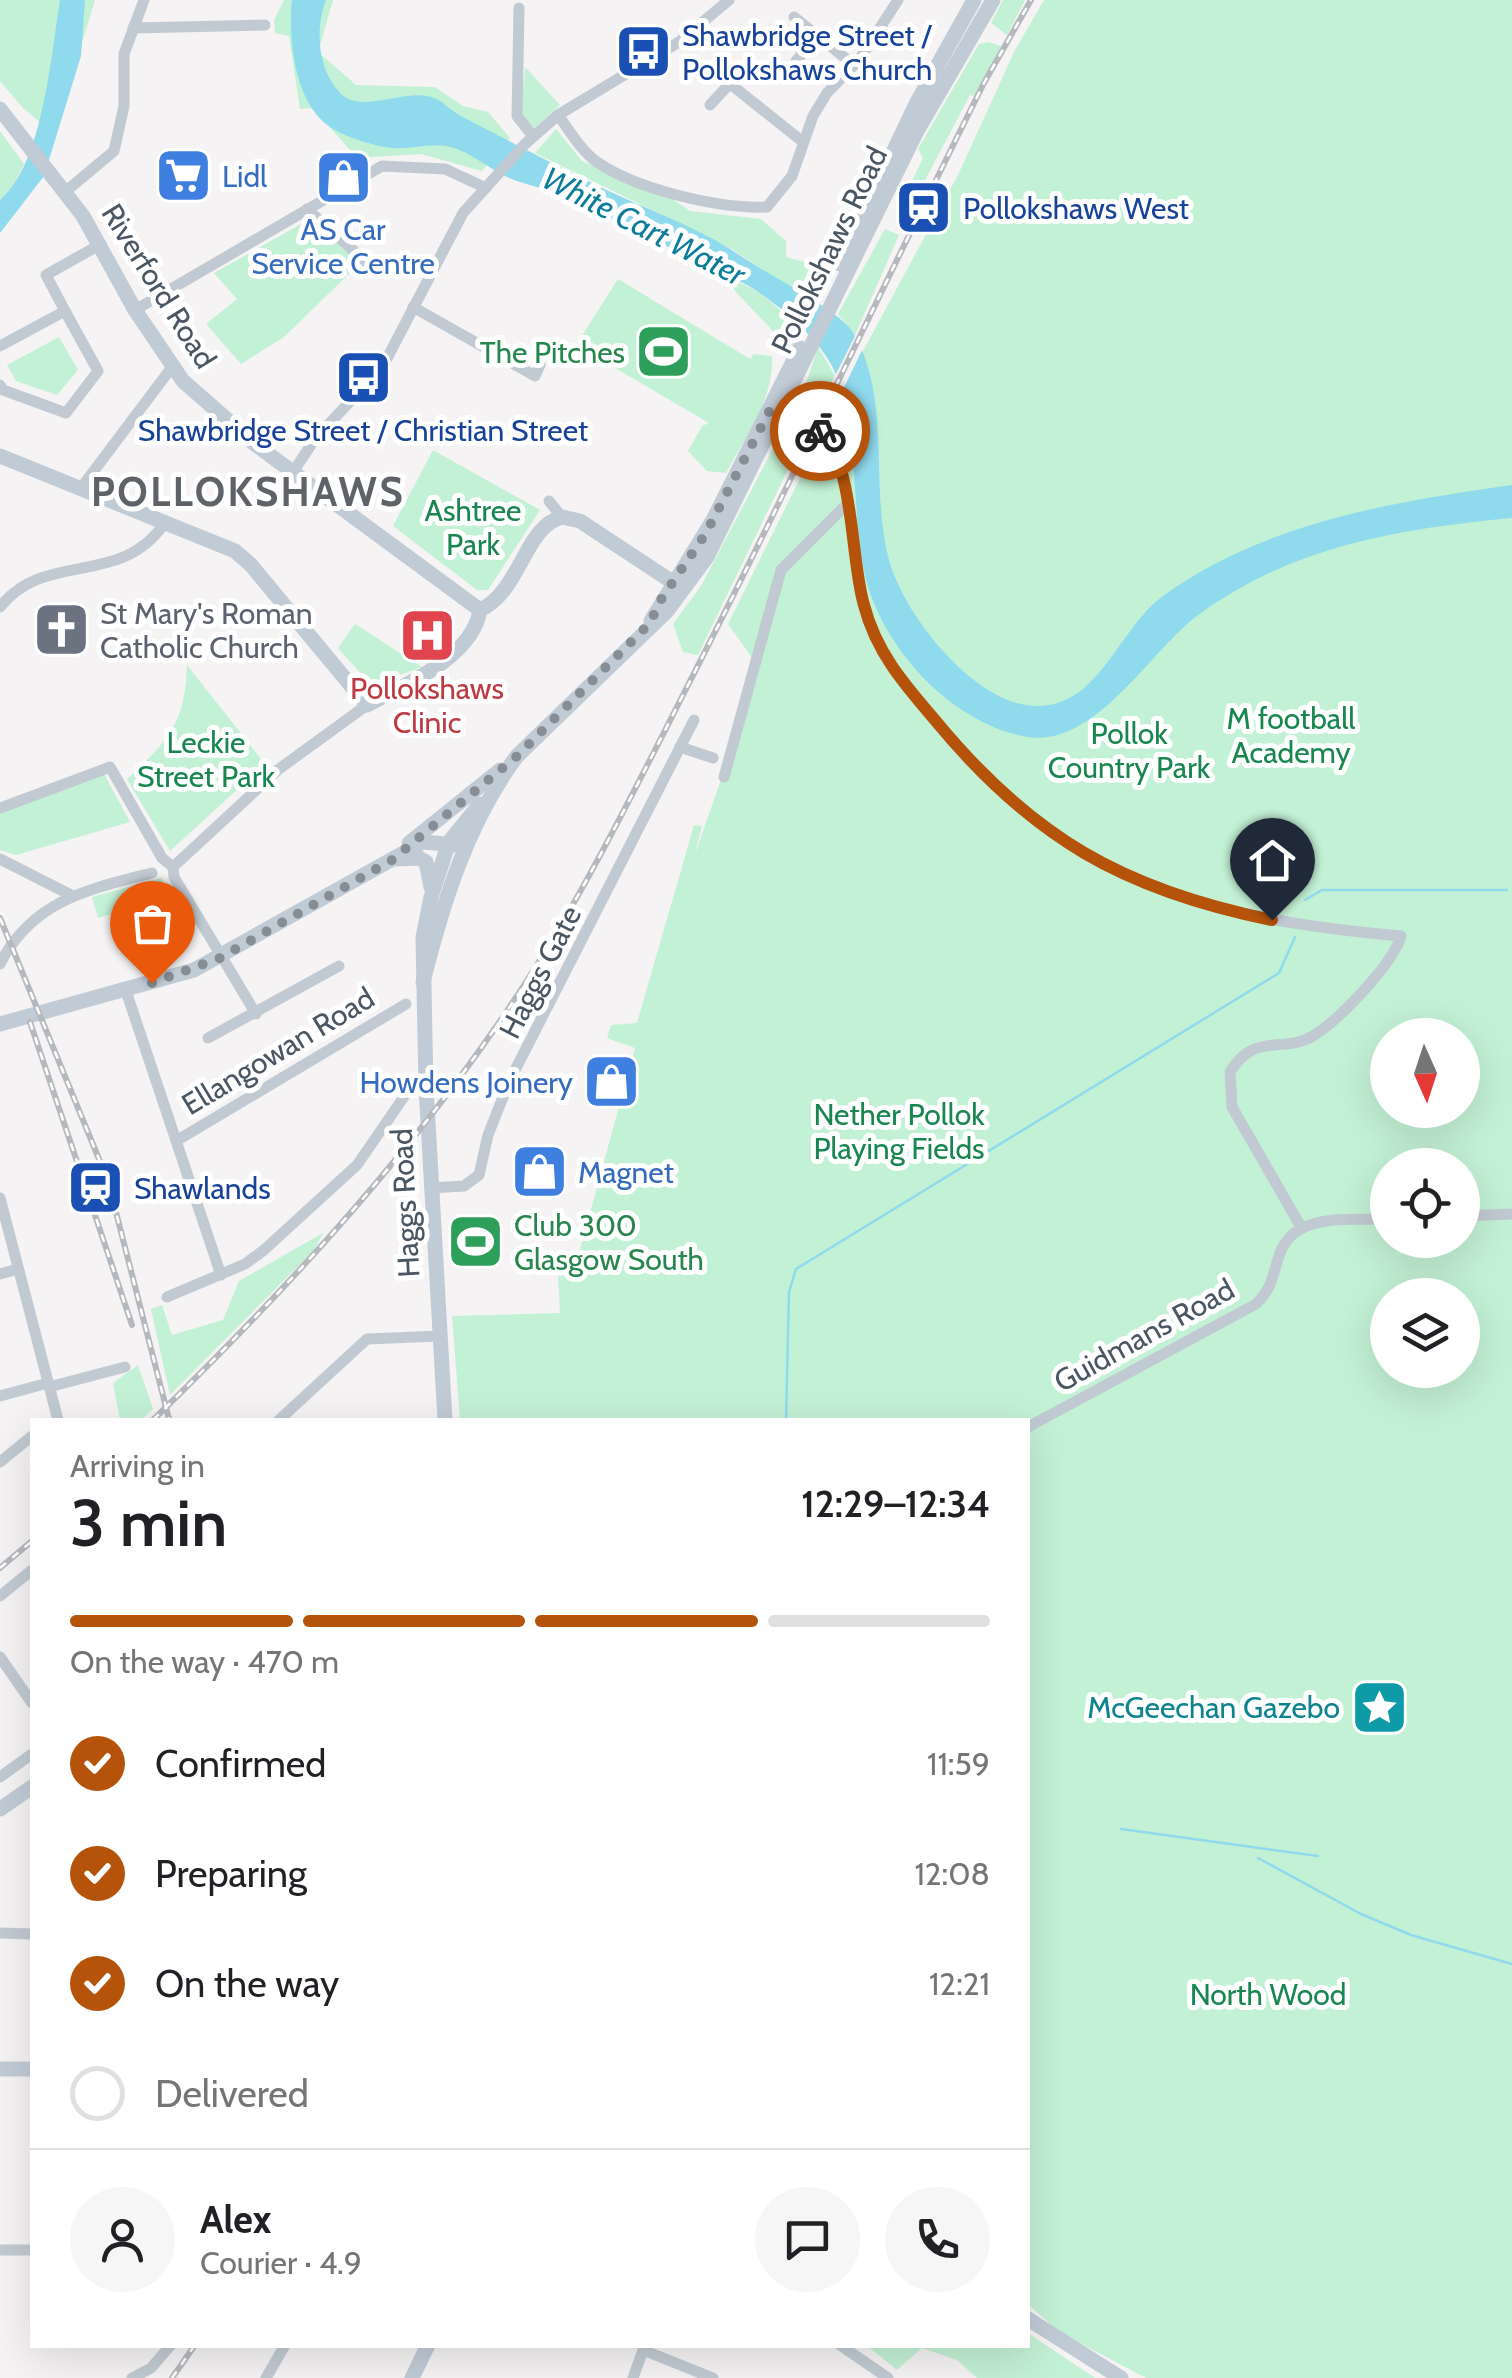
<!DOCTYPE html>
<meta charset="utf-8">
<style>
:root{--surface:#fff;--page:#f6f6f6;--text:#202124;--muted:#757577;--line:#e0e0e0;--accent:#b45309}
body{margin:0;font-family:Cabin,sans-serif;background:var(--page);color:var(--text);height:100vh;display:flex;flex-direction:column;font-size:38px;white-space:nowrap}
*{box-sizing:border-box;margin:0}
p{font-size:32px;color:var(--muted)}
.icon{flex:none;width:55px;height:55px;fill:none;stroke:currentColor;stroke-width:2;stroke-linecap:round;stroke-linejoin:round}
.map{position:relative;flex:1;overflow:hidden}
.details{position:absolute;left:30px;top:1418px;width:1000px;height:930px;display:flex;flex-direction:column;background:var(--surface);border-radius:0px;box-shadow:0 10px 40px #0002}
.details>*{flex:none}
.needle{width:65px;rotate:177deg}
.fabs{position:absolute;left:1370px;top:1018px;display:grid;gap:20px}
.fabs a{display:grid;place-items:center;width:110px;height:110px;border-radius:50%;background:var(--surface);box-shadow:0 10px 40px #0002;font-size:50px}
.pin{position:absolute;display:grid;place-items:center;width:85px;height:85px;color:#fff;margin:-102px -42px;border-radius:50% 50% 50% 0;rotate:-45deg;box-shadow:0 0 10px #0007}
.pin .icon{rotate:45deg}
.courier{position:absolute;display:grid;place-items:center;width:100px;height:100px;margin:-50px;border:8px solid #b45309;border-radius:50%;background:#fff;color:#222;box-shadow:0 2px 12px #0007}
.headline em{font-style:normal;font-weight:600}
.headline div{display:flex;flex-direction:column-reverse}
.headline{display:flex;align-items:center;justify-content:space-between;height:170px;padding:0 40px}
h1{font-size:65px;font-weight:600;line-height:75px}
.bar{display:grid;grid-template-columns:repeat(4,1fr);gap:15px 10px;align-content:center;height:120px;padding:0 40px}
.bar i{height:12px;border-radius:8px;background:var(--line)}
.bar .selected{background:var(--accent)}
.bar p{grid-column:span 4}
.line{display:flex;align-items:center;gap:25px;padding:0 40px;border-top:2px solid var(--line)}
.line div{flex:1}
.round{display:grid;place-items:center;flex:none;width:105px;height:105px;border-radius:52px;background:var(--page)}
ol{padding:0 40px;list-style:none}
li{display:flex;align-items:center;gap:30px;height:110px}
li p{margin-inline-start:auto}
li .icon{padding:10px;border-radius:50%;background:var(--accent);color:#fff;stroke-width:4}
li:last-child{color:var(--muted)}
li i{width:55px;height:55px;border:5px solid var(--line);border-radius:50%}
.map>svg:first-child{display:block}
.green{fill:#c3f1d5;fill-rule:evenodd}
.water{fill:#90daee}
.pier{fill:#f5f3f3}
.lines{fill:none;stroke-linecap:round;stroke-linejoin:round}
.stream{stroke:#90daee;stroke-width:2.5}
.street{stroke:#c1cad2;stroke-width:11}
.secondary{stroke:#c1cbd6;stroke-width:15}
.rail-casing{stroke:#b5b8bd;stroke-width:6}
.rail{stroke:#fff;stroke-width:2.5;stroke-dasharray:8;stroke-linecap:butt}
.done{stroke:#868d94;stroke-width:10;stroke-dasharray:0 18}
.route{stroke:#b45309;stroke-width:12}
.labels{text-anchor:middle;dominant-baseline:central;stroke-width:10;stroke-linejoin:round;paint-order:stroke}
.transit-label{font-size:30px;fill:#164399;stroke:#fff;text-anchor:start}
.shop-label{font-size:30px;fill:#366cbe;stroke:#fff;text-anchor:start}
.street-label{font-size:30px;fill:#4a5661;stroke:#fff}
.leisure-label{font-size:30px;fill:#27864d;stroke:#fff;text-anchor:end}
.park-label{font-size:30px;fill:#17864f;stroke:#fff}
.worship-label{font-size:30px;fill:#5b616d;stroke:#fff;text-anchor:start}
.health-label{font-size:30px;fill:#be3a42;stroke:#fff}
.culture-label{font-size:30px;fill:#0d838f;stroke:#fff;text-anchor:end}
.water-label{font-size:32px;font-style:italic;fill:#0c7c9b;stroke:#fff}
.district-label{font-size:40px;font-weight:bold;letter-spacing:2.5px;fill:#5f6368;stroke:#fff}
</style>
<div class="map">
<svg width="1512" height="2378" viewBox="0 0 1512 2378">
<rect width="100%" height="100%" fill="#f5f3f3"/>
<g class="green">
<path d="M 0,0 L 95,0 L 54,134 L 23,108 L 0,81 Z"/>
<path d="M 284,0 L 333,0 L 318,52 L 356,85 L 435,87 L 463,106 L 488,112 L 510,138 L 482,171 L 421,154 L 357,158 L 313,108 L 300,109 L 289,36 L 275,33 L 274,20 Z"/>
<path d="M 1003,0 L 1025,0 L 1007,35 L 991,23 Z"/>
<path d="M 1044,0 L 1512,0 L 1512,2378 L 1146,2378 L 1059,2332 L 1028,2304 L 1028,1420 L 460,1420 L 452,1316 L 560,1313 L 558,1276 L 573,1275 L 635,1048 L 607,1038 L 611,1025 L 637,1023 L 694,825 L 702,826 L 695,854 L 730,754 L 755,662 L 728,624 L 863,351 L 958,175 L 1015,50 ZM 1388,1035 L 1462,1035 L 1462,1110 L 1388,1110 ZM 1388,1165 L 1462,1165 L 1462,1240 L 1388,1240 ZM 1388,1295 L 1462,1295 L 1462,1370 L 1388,1370 Z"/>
<path d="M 988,42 L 1001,46 L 975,96 L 970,95 L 922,186 L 912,181 L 923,158 L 918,149 L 979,44 Z"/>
<path d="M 525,67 L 560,105 L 533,129 L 521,112 Z"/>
<path d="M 556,129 L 582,161 L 664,193 L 690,211 L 761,219 L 786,241 L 786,257 L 828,268 L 813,299 L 798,294 L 732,249 L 535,153 Z"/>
<path d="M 0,131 L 24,164 L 11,191 L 0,200 Z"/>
<path d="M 310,219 L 352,255 L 347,264 L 354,269 L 284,337 L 241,364 L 206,324 L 237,299 L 214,273 Z"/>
<path d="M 885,229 L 899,235 L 855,335 L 838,314 Z"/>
<path d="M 731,278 L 762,294 L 800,328 L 789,353 C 772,326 750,309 729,284 Z"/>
<path d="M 618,279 L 750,359 L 754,354 L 772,356 C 774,399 746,436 726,473 L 707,471 L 688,451 L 702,426 L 709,423 L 576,345 Z"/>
<path d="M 59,337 L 78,370 L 57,395 L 16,381 L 7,365 Z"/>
<path d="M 818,347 L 835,376 L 812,423 L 797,411 Z"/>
<path d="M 790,424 L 806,432 L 698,655 L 683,652 L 673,624 L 701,586 L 785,426 Z"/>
<path d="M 433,450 L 540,510 L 488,590 L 477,590 L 393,526 Z"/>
<path d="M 355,624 L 422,667 L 371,685 L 338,648 Z"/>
<path d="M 187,665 L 265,764 L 170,851 L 127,779 C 169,740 185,724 187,665 Z"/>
<path d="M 104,774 L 130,822 L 16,855 L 0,850 L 0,813 Z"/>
<path d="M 161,878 L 171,896 L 98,918 L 92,897 Z"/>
<path d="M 323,1233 L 314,1250 L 170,1395 L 151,1309 L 162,1305 L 172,1335 L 223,1320 L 239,1281 Z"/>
<path d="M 138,1365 L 153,1409 L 141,1420 L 120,1420 L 113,1383 Z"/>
<path d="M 1028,2333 L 1095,2378 L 977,2378 L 957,2360 L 922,2348 L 897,2370 L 870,2348 L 1028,2345 Z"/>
</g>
<g class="water">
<path d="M 60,0 L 85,0 L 81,56 L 44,176 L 0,233 L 0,200 C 43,164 51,55 60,0 Z"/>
<path d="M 292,0 L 326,0 C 315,29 317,70 341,94 C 362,114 405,89 431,97 C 441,99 450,110 459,115 C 501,137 544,159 586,180 C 638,207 697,225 744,258 C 770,276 842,311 854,334 C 892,402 870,484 888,556 C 901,611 968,696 1026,705 C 1097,716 1116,630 1163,596 C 1264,523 1391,502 1512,485 L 1512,518 C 1397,529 1292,546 1197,616 C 1149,652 1095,748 1027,737 C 949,723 877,643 863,566 C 851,502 860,432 834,370 C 821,342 789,314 764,296 C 744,281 717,271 695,260 C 651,239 608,215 563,196 C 548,189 530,186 514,180 C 493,172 475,155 454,148 C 432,140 407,152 385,147 C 372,145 343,136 330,127 C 294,103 288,38 292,0 Z"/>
</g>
<path class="pier" d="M 858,330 L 865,344 L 838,400 L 832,382 Z"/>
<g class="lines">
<g class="stream">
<path d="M 1305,900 L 1322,890 L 1507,890"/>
<path d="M 786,1420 L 789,1292 L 796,1269 L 1279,973 L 1295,937"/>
<path d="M 1121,1829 L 1318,1856"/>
<path d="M 1258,1858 L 1361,1914 L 1411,1935 L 1512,1964"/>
</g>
<g class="street">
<path d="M 519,8 L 517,116 L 532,135"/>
<path d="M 794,17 L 854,65"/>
<path d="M 133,28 L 265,25"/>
<path d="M 796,61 L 817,36"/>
<path d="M 729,83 L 803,142"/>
<path d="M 710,105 L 745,67"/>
<path d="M 558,115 C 570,131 581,151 597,162 C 638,190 720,209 767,207 L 792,176 L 813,116 L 827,93 L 859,60 L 898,0"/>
<path d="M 65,192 L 114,151 L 124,106 L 124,54 L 144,0"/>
<path d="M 307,209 L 372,267"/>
<path d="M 413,307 L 535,376 L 540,365"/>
<path d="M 135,310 L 382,166 L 445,169 L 486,188"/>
<path d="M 0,346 L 65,311 L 46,275 L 101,244"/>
<path d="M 0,385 L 3,390 L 66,413 L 98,371 L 65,311"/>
<path d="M 776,408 C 791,417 810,421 822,433 C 855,466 851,562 864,608 C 878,654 906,686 936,722 C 1068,882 1202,918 1401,936 C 1393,964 1339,1020 1313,1036 C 1283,1054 1255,1031 1230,1072 L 1232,1107 L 1301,1227"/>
<path d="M 293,472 L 315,439 L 383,366 L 463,213 L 525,144 L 558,115 L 679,42 L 729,0"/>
<path d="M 81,488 L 172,367"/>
<path d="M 549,501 L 562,517"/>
<path d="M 0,607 C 46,549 122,589 166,521"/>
<path d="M 680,747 L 713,758"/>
<path d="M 724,777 L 781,570 L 847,504"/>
<path d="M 0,808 L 110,767 L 162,858 L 173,867 L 174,877 L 256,1014"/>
<path d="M 0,859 L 71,895"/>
<path d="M 173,867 L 279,769 L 367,705"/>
<path d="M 0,964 C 32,901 88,889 152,873"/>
<path d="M 126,991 L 221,1275"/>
<path d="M 208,1038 L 339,966"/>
<path d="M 176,1141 L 406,1004"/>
<path d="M 430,1188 L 464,1186 L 479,1175 L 488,1135 L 509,1082 L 694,720"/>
<path d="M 0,1198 L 58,1420"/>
<path d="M 1462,1216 L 1512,1214"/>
<path d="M 0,1274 L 18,1269"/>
<path d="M 167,1297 L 245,1264 L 264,1250 L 357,1165 L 408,1091"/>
<path d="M 49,1387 L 125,1367"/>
<path d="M 0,1396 L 48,1383"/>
<path d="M 279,1420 L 367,1339 L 440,1336"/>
<path d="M 1028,1427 L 1256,1304 C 1272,1289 1272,1277 1279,1256 C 1293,1211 1349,1221 1388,1219"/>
<path d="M 0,1462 L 32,1436"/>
<path d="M 0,1596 L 32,1570"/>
<path d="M 0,1657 L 32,1703"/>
<path d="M 0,1777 L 32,1754"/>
<path d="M 0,1933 L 32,1934"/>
<path d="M 0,2250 L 32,2250"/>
<path d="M 840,2345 L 888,2378"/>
<path d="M 132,2378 L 151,2368 L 171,2345"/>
<path d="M 266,2378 L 285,2345"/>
<path d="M 633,2378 L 643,2350 L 713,2378"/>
</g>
<g class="secondary">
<path d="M 0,109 L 83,216 L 135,310 L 183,381 L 256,445 L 480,610"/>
<path d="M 840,264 L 916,104 L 974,0"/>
<path d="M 0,456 L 235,551 L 251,565 L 367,705 C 405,685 473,657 480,610"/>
<path d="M 480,610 C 521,591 524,527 562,517 L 580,521 L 674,583"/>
<path d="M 651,621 L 713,520 L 800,348"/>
<path d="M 409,843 L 500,770"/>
<path d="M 396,859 L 419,858 L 426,862 L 431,887"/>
<path d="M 423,982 C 443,902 468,822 517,756 L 667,611 L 707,557 L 917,131 L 993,0"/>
<path d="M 0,1024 L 194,970 L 423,842 L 456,845"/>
<path d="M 445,1420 L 426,1087 L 423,937 L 431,897 L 449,842 L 480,804"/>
<path d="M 0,1809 L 32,1787"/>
<path d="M 0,2069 L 32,2069"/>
<path d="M 1028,2319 L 1121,2378"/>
<path d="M 412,2378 L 428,2345"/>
</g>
<defs>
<g id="rail">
<path d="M 0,918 L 108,1181 L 169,1419"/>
<path d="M 30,1022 L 132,1325"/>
<path d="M 153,1420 C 279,1297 398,1169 498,1024 C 571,919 627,805 685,691 C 788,490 883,285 984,83 L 1031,0"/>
<path d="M 0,1568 L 32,1541"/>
<path d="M 172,2378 L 195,2345"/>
</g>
</defs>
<use href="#rail" class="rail-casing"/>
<use href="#rail" class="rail"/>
</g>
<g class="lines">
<path class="done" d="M 152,983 L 220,958 L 392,860 L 517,756 L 651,622 L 658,604 L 706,533 L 772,406 L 820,431"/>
<path class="route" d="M 820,431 C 855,465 850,558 864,605 C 876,652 904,684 935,720 C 1032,838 1124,890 1272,920"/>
</g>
<defs>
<symbol id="bus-square" viewBox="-11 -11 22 22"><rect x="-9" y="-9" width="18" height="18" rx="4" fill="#1a4fb4" stroke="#fff"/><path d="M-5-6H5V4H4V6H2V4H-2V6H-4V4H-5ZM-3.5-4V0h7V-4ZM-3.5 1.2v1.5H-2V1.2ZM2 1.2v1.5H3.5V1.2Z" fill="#fff"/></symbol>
<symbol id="supermarket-square" viewBox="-11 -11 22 22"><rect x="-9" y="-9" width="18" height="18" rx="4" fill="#3f7fe0" stroke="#fff"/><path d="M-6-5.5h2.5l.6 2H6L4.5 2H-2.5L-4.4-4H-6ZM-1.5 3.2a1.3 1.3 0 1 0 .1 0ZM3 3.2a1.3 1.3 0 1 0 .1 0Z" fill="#fff"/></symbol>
<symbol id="shop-square" viewBox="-11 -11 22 22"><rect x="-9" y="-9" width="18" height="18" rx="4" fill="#3f7fe0" stroke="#fff"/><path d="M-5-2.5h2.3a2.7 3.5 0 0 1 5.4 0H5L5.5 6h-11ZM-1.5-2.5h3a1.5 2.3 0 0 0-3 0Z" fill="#fff"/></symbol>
<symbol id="station-square" viewBox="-11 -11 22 22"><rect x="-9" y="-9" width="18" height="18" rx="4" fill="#1a4fb4" stroke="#fff"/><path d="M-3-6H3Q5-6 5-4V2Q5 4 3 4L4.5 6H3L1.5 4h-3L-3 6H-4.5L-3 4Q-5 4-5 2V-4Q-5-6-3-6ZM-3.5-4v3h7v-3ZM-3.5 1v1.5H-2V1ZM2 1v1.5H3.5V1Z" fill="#fff"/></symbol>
<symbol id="stadium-square" viewBox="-11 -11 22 22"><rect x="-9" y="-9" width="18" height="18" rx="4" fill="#2e9e5b" stroke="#fff"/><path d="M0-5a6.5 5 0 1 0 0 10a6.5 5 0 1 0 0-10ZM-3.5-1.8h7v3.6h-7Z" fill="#fff"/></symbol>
<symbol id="church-square" viewBox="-11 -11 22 22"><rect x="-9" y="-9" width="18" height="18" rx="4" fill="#6b7280" stroke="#fff"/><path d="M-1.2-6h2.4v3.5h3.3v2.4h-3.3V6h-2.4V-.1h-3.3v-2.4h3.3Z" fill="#fff"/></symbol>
<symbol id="hospital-square" viewBox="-11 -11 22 22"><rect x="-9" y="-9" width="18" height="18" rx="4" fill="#e0444e" stroke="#fff"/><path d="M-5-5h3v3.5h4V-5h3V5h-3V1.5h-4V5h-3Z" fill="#fff"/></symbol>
<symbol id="sight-square" viewBox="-11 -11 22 22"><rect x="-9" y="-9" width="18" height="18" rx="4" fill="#0f9aa8" stroke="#fff"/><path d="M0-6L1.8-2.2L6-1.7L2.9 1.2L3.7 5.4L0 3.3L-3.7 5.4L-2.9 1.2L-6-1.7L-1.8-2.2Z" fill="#fff"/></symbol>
</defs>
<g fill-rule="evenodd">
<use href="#bus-square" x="612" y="20" width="63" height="63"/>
<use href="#supermarket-square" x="152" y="144" width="63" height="63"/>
<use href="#shop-square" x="312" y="146" width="63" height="63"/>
<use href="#station-square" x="892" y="176" width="63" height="63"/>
<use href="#stadium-square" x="632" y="320" width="63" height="63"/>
<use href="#bus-square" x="332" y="346" width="63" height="63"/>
<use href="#church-square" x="30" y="598" width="63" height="63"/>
<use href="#hospital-square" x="396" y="604" width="63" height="63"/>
<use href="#shop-square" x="580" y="1050" width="63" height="63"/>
<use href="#shop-square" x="508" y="1140" width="63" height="63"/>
<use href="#station-square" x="64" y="1156" width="63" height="63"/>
<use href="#stadium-square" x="444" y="1210" width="63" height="63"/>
<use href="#sight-square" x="1348" y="1676" width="63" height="63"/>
</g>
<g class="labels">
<g class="transit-label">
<text x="682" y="35">Shawbridge Street /<tspan x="682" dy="34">Pollokshaws Church</tspan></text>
<text x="963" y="208">Pollokshaws West</text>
<text x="363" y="430" text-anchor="middle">Shawbridge Street / Christian Street</text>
<text x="134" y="1188">Shawlands</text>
</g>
<g class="shop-label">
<text x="222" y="176">Lidl</text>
<text x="343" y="229" text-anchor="middle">AS Car<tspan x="343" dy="34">Service Centre</tspan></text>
<text x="573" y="1082" text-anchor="end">Howdens Joinery</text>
<text x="578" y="1172">Magnet</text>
</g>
<g class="street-label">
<text transform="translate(829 250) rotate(-64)">Pollokshaws Road</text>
<text transform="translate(159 286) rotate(58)">Riverford Road</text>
<text transform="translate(540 972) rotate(-63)">Haggs Gate</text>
<text transform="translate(278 1051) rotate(-31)">Ellangowan Road</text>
<text transform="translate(405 1203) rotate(-93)">Haggs Road</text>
<text transform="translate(1144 1335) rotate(-29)">Guidmans Road</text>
</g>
<g class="leisure-label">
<text x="625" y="352">The Pitches</text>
<text x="514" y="1225" text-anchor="start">Club 300<tspan x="514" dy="34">Glasgow South</tspan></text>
</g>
<g class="park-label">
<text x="473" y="510">Ashtree<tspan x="473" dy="34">Park</tspan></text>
<text x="1291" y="718">M football<tspan x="1291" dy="34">Academy</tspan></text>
<text x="1129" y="733">Pollok<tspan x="1129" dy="34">Country Park</tspan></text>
<text x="206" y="742">Leckie<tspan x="206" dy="34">Street Park</tspan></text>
<text x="899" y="1114">Nether Pollok<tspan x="899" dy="34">Playing Fields</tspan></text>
<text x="1268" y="1994">North Wood</text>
</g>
<g class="worship-label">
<text x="100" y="613">St Mary's Roman<tspan x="100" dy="34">Catholic Church</tspan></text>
</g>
<g class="health-label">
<text x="427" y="688">Pollokshaws<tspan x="427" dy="34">Clinic</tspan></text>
</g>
<g class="culture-label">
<text x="1340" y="1707">McGeechan Gazebo</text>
</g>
<g class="water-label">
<text transform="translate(644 226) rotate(27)">White Cart Water</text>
</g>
<g class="district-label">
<text x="248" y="491">POLLOKSHAWS</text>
</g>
</g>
</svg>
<div class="fabs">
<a><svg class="needle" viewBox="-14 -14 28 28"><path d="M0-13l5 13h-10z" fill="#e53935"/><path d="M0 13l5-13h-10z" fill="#757577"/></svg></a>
<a><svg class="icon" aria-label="locate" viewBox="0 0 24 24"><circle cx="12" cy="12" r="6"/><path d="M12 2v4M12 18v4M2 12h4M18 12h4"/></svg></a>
<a><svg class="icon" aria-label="layers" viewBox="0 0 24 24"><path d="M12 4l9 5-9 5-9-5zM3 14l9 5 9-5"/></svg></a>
</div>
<div class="pin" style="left:152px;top:983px;background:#ea580c"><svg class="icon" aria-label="bag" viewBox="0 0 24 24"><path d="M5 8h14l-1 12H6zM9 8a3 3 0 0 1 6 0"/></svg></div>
<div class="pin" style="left:1272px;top:920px;background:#1f2937"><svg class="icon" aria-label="home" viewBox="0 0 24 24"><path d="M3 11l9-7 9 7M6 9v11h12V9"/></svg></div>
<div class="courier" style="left:820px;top:431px"><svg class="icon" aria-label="bike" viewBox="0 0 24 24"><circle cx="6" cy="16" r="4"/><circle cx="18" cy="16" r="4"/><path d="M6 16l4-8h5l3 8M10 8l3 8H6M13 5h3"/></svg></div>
<section class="details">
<div class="headline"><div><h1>3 min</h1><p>Arriving in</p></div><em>12:29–12:34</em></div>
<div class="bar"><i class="selected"></i><i class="selected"></i><i class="selected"></i><i></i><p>On the way · 470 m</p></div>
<ol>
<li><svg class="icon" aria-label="check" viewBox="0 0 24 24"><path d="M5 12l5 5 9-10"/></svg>Confirmed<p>11:59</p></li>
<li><svg class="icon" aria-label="check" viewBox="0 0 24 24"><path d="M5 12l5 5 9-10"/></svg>Preparing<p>12:08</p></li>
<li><svg class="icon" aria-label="check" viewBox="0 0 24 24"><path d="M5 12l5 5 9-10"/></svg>On the way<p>12:21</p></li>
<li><i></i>Delivered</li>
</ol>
<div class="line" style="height:180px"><a class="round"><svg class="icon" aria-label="person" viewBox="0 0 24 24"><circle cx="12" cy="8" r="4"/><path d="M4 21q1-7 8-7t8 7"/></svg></a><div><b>Alex</b><p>Courier · 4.9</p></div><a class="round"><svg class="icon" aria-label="chat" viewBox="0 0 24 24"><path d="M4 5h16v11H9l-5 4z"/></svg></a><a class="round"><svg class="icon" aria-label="phone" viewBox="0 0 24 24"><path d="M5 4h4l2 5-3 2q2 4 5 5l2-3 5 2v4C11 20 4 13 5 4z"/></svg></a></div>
</section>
</div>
